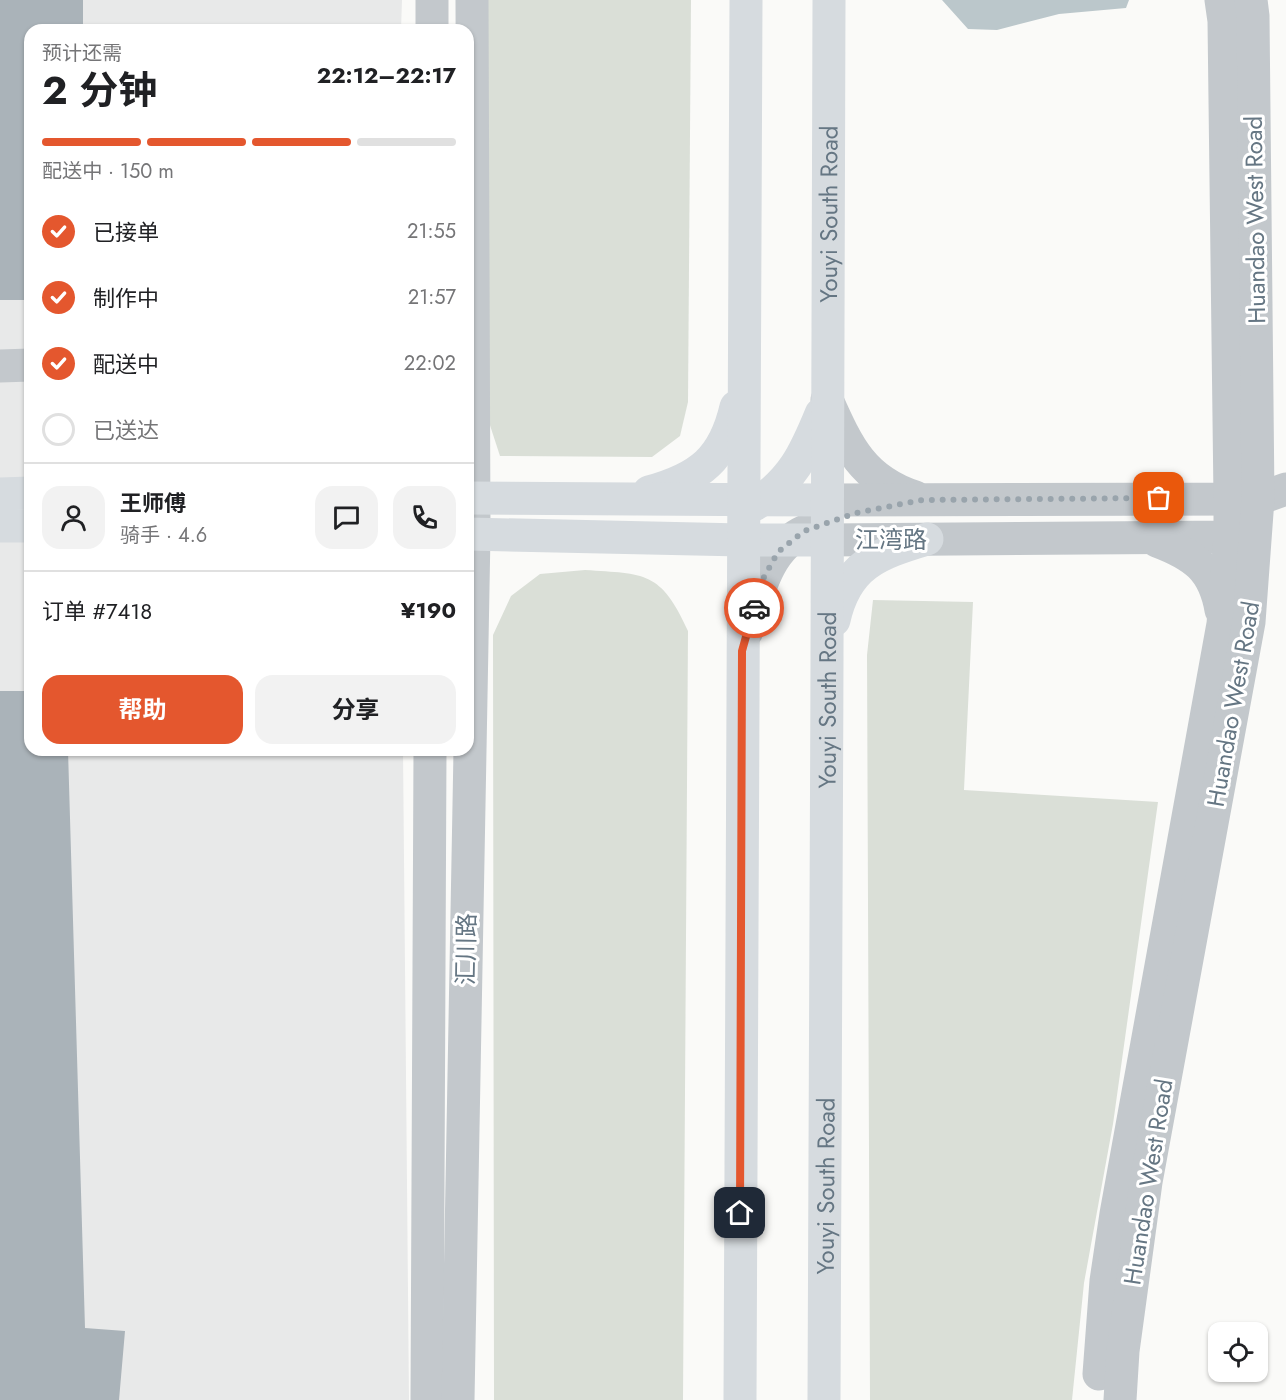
<!DOCTYPE html>
<html lang="zh">
<meta charset="utf-8">
<style>
:root{--surface:#fff;--page:#f2f2f2;--text:#202124;--muted:#757577;--line:#e0e0e0;--accent:#e4572e}
body{margin:0;font-family:Jost,"Noto Sans SC",sans-serif;background:var(--page);color:var(--text);height:100vh;display:flex;flex-direction:column;font-size:22px;white-space:nowrap}
*{box-sizing:border-box;margin:0}
p{font-size:20px;color:var(--muted)}
.icon{flex:none;width:33px;height:33px;fill:none;stroke:currentColor;stroke-width:2;stroke-linecap:round;stroke-linejoin:round}
.map{position:relative;flex:1;overflow:hidden}
.panel{position:absolute;left:24px;top:24px;width:450px;height:732px;display:flex;flex-direction:column;background:var(--surface);border-radius:18px;box-shadow:0 2px 4px #0004}
.panel>*{flex:none}
.controls{position:absolute;left:1208px;top:1322px;display:grid;gap:12px}
.controls a{display:grid;place-items:center;width:60px;height:60px;border-radius:12px;background:var(--surface);box-shadow:0 2px 4px #0004;font-size:30px}
.pin{position:absolute;display:grid;place-items:center;width:51px;height:51px;color:#fff;margin:-26px;border-radius:12px;box-shadow:0 3px 9px #0006}
.courier{position:absolute;display:grid;place-items:center;width:60px;height:60px;margin:-30px;border:4px solid #e4572e;border-radius:50%;background:#fff;color:#222;box-shadow:0 2px 8px #0007}
.headline em{font-style:normal;font-weight:700}
.headline div{display:flex;flex-direction:column-reverse}
.headline{display:flex;align-items:center;justify-content:space-between;height:102px;padding:0 18px}
h1{font-size:39px;font-weight:700;line-height:45px}
.bar{display:grid;grid-template-columns:repeat(4,1fr);gap:9px 6px;align-content:center;height:72px;padding:0 18px}
.bar i{height:8px;border-radius:4px;background:var(--line)}
.bar .selected{background:var(--accent)}
.bar p{grid-column:span 4}
.line{display:flex;align-items:center;gap:15px;padding:0 18px;border-top:2px solid var(--line)}
.line div{flex:1}
.round{display:grid;place-items:center;flex:none;width:63px;height:63px;border-radius:18px;background:var(--page)}
ol{padding:0 18px;list-style:none}
li{display:flex;align-items:center;gap:18px;height:66px}
li p{margin-inline-start:auto}
li .icon{padding:6px;border-radius:50%;background:var(--accent);color:#fff;stroke-width:4}
li:last-child{color:var(--muted)}
li i{width:33px;height:33px;border:3px solid var(--line);border-radius:50%}
.button{display:flex;gap:12px;margin-top:auto;padding:12px 18px}
.button a{flex:1;height:69px;border-radius:18px;background:var(--accent);color:#fff;font-size:24px;font-weight:700;line-height:69px;text-align:center}
.button a+a{background:var(--page);color:var(--text)}
.map>svg:first-child{display:block}
.built{fill:#e8e9e9}
.green{fill:#dadfd7}
.water{fill:#bbc7cb}
.building{fill:#aab3b9}
.lines{fill:none;stroke-linecap:round;stroke-linejoin:round}
.minor{stroke:#c3c8cc;stroke-width:33}
.major{stroke:#d6dbdf;stroke-width:33}
.done{stroke:#99a4ac;stroke-width:6;stroke-dasharray:0 10.8}
.route{stroke:#e4572e;stroke-width:8}
.labels{text-anchor:middle;dominant-baseline:central;stroke-width:6;stroke-linejoin:round;paint-order:stroke}
.street-label{font-size:24px;fill:#657683;stroke:#fff}
</style>
<div class="map">
<svg width="1286" height="1400" viewBox="0 0 1286 1400">
<rect width="100%" height="100%" fill="#fafaf8"/>
<path class="built" d="M 0,0 L 402,0 L 401,30 L 30,30 L 30,750 L 403,750 L 409,1400 L 0,1400 Z"/>
<g class="green">
<path d="M 488,0 L 691,0 L 688,402 L 680,436 L 652,457 L 500,456 L 486,413 Z"/>
<path d="M 585,570 C 645,574 661,571 688,631 L 683,1400 L 494,1400 L 493,635 L 511,596 L 540,574 Z"/>
<path d="M 873,600 L 973,602 L 964,790 L 1158,802 L 1113,1124 L 1084,1283 L 1072,1400 L 870,1400 L 867,655 Z"/>
</g>
<path class="water" d="M 942,0 L 1129,0 L 1126,8 L 1059,14 L 997,30 L 968,29 Z"/>
<g class="building">
<path d="M 0,0 L 83,0 L 83,30 L 30,30 L 30,300 L 0,300 Z"/>
<path d="M 0,691 L 30,691 L 30,750 L 68,750 L 85,1328 L 125,1331 L 119,1400 L 0,1400 Z"/>
</g>
<g class="lines">
<g class="minor">
<path d="M 432,30 L 432,0"/>
<path d="M 0,366 L 30,365"/>
<path d="M 827,400 C 848,447 863,480 915,497"/>
<path d="M 827,500 L 1258,499 L 1286,489"/>
<path d="M 826,540 L 1230,537 L 1243,520"/>
<path d="M 1157,541 C 1194,555 1214,569 1221,610"/>
<path d="M 747,631 C 758,593 768,544 810,529"/>
<path d="M 1099,1374 L 1106,1281 L 1116,1214 L 1223,624 L 1230,537 L 1230,498 L 1224,21 L 1221,0"/>
<path d="M 427,1400 L 430,750"/>
<path d="M 458,1400 L 474,534 L 472,0"/>
<path d="M 1120,1400 L 1123,1351 L 1146,1182 L 1249,622 L 1258,499 L 1253,16 L 1251,0"/>
</g>
<g class="major">
<path d="M 649,492 C 700,478 724,459 736,407"/>
<path d="M 0,494 L 30,493"/>
<path d="M 468,498 L 827,500"/>
<path d="M 754,505 C 792,482 805,453 821,414"/>
<path d="M 0,526 L 30,526"/>
<path d="M 468,534 L 742,540 L 826,540"/>
<path d="M 834,620 C 846,565 877,554 927,539"/>
<path d="M 740,1400 L 746,0"/>
<path id="s1" d="M 824,1400 C 827,933 827,467 829,0"/>
</g>
</g>
<g class="lines">
<path class="done" d="M 754,608 L 764,577 L 778,552 L 804,531 L 856,513 L 922,500 L 1159,498"/>
<path class="route" d="M 740,1213 L 742,651 L 754,608"/>
</g>
<g class="labels">
<g class="street-label">
<text stroke="none"><textPath href="#s1" startOffset="1186">Youyi South Road</textPath></text>
<text transform="translate(1255 220) rotate(-91)">Huandao West Road</text>
<text x="891" y="539">江湾路</text>
<text stroke="none"><textPath href="#s1" startOffset="700">Youyi South Road</textPath></text>
<text transform="translate(1233 704) rotate(-80)">Huandao West Road</text>
<text transform="translate(466 949) rotate(-89)">汇川路</text>
<text transform="translate(1148 1182) rotate(-81)">Huandao West Road</text>
<text stroke="none"><textPath href="#s1" startOffset="214">Youyi South Road</textPath></text>
</g>
</g>
</svg>
<div class="controls">
<a><svg class="icon" aria-label="locate" viewBox="0 0 24 24"><circle cx="12" cy="12" r="6"/><path d="M12 2v4M12 18v4M2 12h4M18 12h4"/></svg></a>
</div>
<div class="pin" style="left:1159px;top:498px;background:#ea580c"><svg class="icon" aria-label="bag" viewBox="0 0 24 24"><path d="M5 8h14l-1 12H6zM9 8a3 3 0 0 1 6 0"/></svg></div>
<div class="pin" style="left:740px;top:1213px;background:#1f2937"><svg class="icon" aria-label="home" viewBox="0 0 24 24"><path d="M3 11l9-7 9 7M6 9v11h12V9"/></svg></div>
<div class="courier" style="left:754px;top:608px"><svg class="icon" aria-label="car" viewBox="0 0 24 24"><path d="M5 17H2v-5l4-1 3-4h7l3 4 3 1v5h-3M9 17h6M6 11h13"/><circle cx="7" cy="17" r="2"/><circle cx="17" cy="17" r="2"/></svg></div>
<section class="panel">
<div class="headline"><div><h1>2 分钟</h1><p>预计还需</p></div><em>22:12–22:17</em></div>
<div class="bar"><i class="selected"></i><i class="selected"></i><i class="selected"></i><i></i><p>配送中 · 150 m</p></div>
<ol>
<li><svg class="icon" aria-label="check" viewBox="0 0 24 24"><path d="M5 12l5 5 9-10"/></svg>已接单<p>21:55</p></li>
<li><svg class="icon" aria-label="check" viewBox="0 0 24 24"><path d="M5 12l5 5 9-10"/></svg>制作中<p>21:57</p></li>
<li><svg class="icon" aria-label="check" viewBox="0 0 24 24"><path d="M5 12l5 5 9-10"/></svg>配送中<p>22:02</p></li>
<li><i></i>已送达</li>
</ol>
<div class="line" style="height:108px"><a class="round"><svg class="icon" aria-label="person" viewBox="0 0 24 24"><circle cx="12" cy="8" r="4"/><path d="M4 21q1-7 8-7t8 7"/></svg></a><div><b>王师傅</b><p>骑手 · 4.6</p></div><a class="round"><svg class="icon" aria-label="chat" viewBox="0 0 24 24"><path d="M4 5h16v11H9l-5 4z"/></svg></a><a class="round"><svg class="icon" aria-label="phone" viewBox="0 0 24 24"><path d="M5 4h4l2 5-3 2q2 4 5 5l2-3 5 2v4C11 20 4 13 5 4z"/></svg></a></div>
<div class="line" style="height:78px"><div>订单 #7418</div><b>¥190</b></div>
<div class="button"><a>帮助</a><a>分享</a></div>
</section>
</div>
